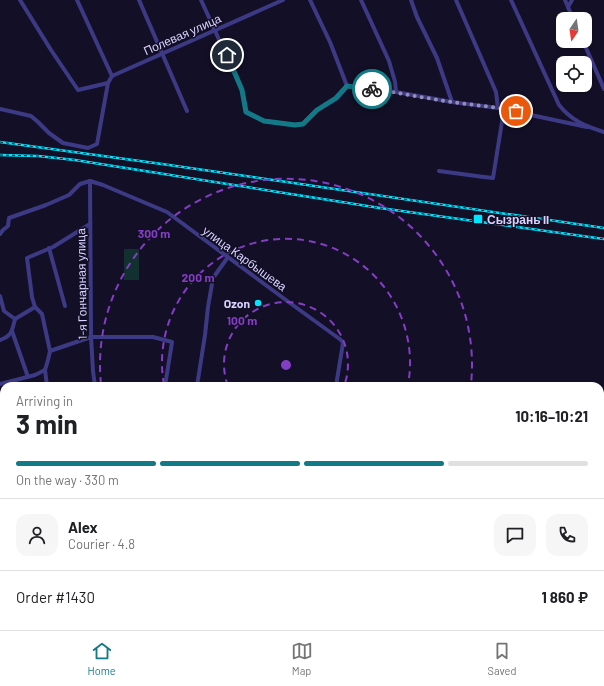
<!DOCTYPE html>
<meta charset="utf-8">
<style>
:root{--surface:#fff;--page:#f6f6f6;--text:#202124;--muted:#757577;--line:#e0e0e0;--accent:#127987}
body{margin:0;font-family:Barlow,sans-serif;background:var(--page);color:var(--text);height:100vh;display:flex;flex-direction:column;font-size:15px;white-space:nowrap}
*{box-sizing:border-box;margin:0}
p{font-size:13px;color:var(--muted)}
.icon{flex:none;width:22px;height:22px;fill:none;stroke:currentColor;stroke-width:2;stroke-linecap:round;stroke-linejoin:round}
.map{position:relative;flex:1;overflow:hidden}
.sheet{position:absolute;left:0px;top:382px;width:604px;height:248px;display:flex;flex-direction:column;background:var(--surface);border-radius:12px 12px 0 0;box-shadow:0 1px 3px #0004}
.sheet>*{flex:none}
.needle{width:26px;rotate:193deg}
.fabs{position:absolute;left:556px;top:12px;display:grid;gap:8px}
.fabs a{display:grid;place-items:center;width:36px;height:36px;border-radius:8px;background:var(--surface);box-shadow:0 1px 3px #0004;font-size:20px}
.pin{position:absolute;display:grid;place-items:center;width:34px;height:34px;color:#fff;margin:-17px;border:2px solid #fff;border-radius:50%;box-shadow:0 1px 4px #0007}
.courier{position:absolute;display:grid;place-items:center;width:40px;height:40px;margin:-20px;border:3px solid #127987;border-radius:50%;background:#fff;color:#222;box-shadow:0 1px 5px #0007}
.overview em{font-style:normal;font-weight:700}
.overview div{display:flex;flex-direction:column-reverse}
.overview{display:flex;align-items:center;justify-content:space-between;height:68px;padding:0 16px}
h1{font-size:26px;font-weight:700;line-height:30px}
.bar{display:grid;grid-template-columns:repeat(4,1fr);gap:6px 4px;align-content:center;height:48px;padding:0 16px}
.bar i{height:5px;border-radius:3px;background:var(--line)}
.bar .current{background:var(--accent)}
.bar p{grid-column:span 4}
.line{display:flex;align-items:center;gap:10px;padding:0 16px;border-top:1px solid var(--line)}
.line div{flex:1}
.round{display:grid;place-items:center;flex:none;width:42px;height:42px;border-radius:12px;background:var(--page)}
.tab-bar{display:flex;justify-content:space-around;align-items:center;height:56px;border-top:1px solid var(--line);background:var(--surface);font-size:11px;color:var(--muted)}
.tab-bar a{display:grid;justify-items:center;gap:2px}
.tab-bar .current{color:var(--accent)}
.map>svg:first-child{display:block}
.green{fill:#12302f}
.lines{fill:none;stroke-linecap:round;stroke-linejoin:round}
.minor{stroke:#3d3a85;stroke-width:4}
.rail-casing{stroke:#00e5ff;stroke-width:2.5}
.rail{stroke:#130f26;stroke-width:1;stroke-dasharray:3;stroke-linecap:butt}
.done{stroke:#948fb3;stroke-width:4;stroke-dasharray:0 7.2}
.route{stroke:#127987;stroke-width:5}
.ring{fill:none;stroke:#843dc5;stroke-width:2;stroke-dasharray:7 5}
.poi-dot{fill:#00e5ff;stroke:#130f26;stroke-width:1.5}
.labels{text-anchor:middle;dominant-baseline:central;stroke-width:3;stroke-linejoin:round;paint-order:stroke}
.street-label{font-size:12px;fill:#d9d4ff;stroke:#130f26}
.poi-label{font-size:12px;font-weight:bold;fill:#d9d4ff;stroke:#130f26;text-anchor:start}
.centre{fill:#843dc5;stroke:#130f26;stroke-width:2}
.ring-label{font-size:12px;text-anchor:middle;font-weight:bold;fill:#843dc5;stroke:#130f26;stroke-width:3;stroke-linejoin:round;paint-order:stroke}
</style>
<div class="map">
<svg width="604" height="630" viewBox="0 0 604 630">
<rect width="100%" height="100%" fill="#130f26"/>
<rect class="green" x="124" y="249" width="15" height="31"/>
<g class="lines">
<g class="minor">
<path d="M 20,0 L 51,50 L 78,90 L 108,83"/>
<path d="M 77,0 L 112,76"/>
<path d="M 139,0 L 187,111"/>
<path d="M 201,0 L 242,90 L 246,112 L 264,121 L 295,125 L 303,124 L 317,110 L 336,99 L 347,86 L 396,92 L 452,102 L 498,108 L 587,127"/>
<path d="M 310,0 L 330,42 L 347,86"/>
<path d="M 361,0 L 389,61 L 395,82 L 396,92"/>
<path d="M 411,0 L 417,17 L 437,58 L 452,102"/>
<path d="M 456,0 L 496,92 L 498,108"/>
<path d="M 511,0 L 559,105 C 572,121 585,126 604,132"/>
<path d="M 565,0 L 573,19"/>
<path d="M 568,7 L 572,0"/>
<path d="M 583,41 L 604,89"/>
<path d="M 112,76 L 283,0"/>
<path d="M 0,109 L 31,116 L 38,122 L 49,133 L 63,143 L 88,148 L 97,144 L 108,83 L 112,76"/>
<path d="M 439,171 L 484,177 L 493,178 L 504,109"/>
<path d="M 90,181 L 103,185 L 167,212 L 290,303 L 341,340 L 343,343 L 336,386"/>
<path d="M 90,181 L 91,337 L 93,371 L 95,386"/>
<path d="M 0,234 L 3,230 L 8,226 L 9,218 L 46,205 L 69,195 L 80,184 L 90,181"/>
<path d="M 49,248 L 65,306"/>
<path d="M 0,296 L 4,311 L 15,319"/>
<path d="M 15,319 L 35,307"/>
<path d="M 12,331 L 28,377"/>
<path d="M 0,340 C 12,336 12,331 15,319"/>
<path d="M 50,351 L 91,337 L 153,337 L 172,342 L 165,386"/>
<path d="M 45,370 L 47,386"/>
<path d="M 0,384 L 35,375 L 45,370 L 48,360 L 50,351 L 42,314 L 35,307 L 32,297 L 27,258 L 53,247 L 90,224"/>
<path d="M 197,386 L 205,335 L 208,307 L 213,278 L 228,257"/>
<path d="M 0,409 L 4,407"/>
<path d="M 0,476 L 4,476"/>
<path d="M 600,605 L 604,605"/>
<path d="M 121,630 L 124,626"/>
</g>
<defs>
<g id="rail">
<path d="M 0,142 L 162,164 L 604,228"/>
<path d="M 0,155 L 38,156 L 75,160 L 380,208 L 604,239"/>
<path d="M 0,565 L 4,566"/>
<path d="M 388,626 L 413,630"/>
<path d="M 408,626 L 435,630"/>
</g>
</defs>
<use href="#rail" class="rail-casing"/>
<use href="#rail" class="rail"/>
</g>
<g class="lines">
<path class="done" d="M 372,89 C 399,93 425,98 452,102 C 473,105 495,107 516,111"/>
<path class="route" d="M 227,55 L 242,90 L 246,112 L 264,121 L 295,125 L 303,124 L 317,110 L 336,98 L 347,86 L 372,89"/>
</g>
<g class="ring">
<path d="M228 386A62 62 0 1 1 344 386"/>
<path d="M164 385A124 124 0 1 1 408 385"/>
<path d="M101 384A186 186 0 1 1 471 384"/>
</g>
<g class="poi-dot">
<rect x="473" y="214" width="10" height="10" rx="2"/>
<circle cx="258" cy="303" r="4"/>
</g>
<g class="labels">
<g class="street-label">
<text transform="translate(182 34) rotate(-24)">Полевая улица</text>
<text transform="translate(245 258) rotate(36)">улица Карбышева</text>
<text transform="translate(81 284) rotate(-91)">1-я Гончарная улица</text>
</g>
<g class="poi-label">
<text x="487" y="219">Сызрань II</text>
<text x="250" y="303" text-anchor="end">Ozon</text>
</g>
</g>
<circle cx="286" cy="365" r="6" class="centre"/>
<g class="ring-label">
<text x="154" y="238">300 m</text>
<text x="198" y="282">200 m</text>
<text x="242" y="325">100 m</text>
</g>
</svg>
<div class="fabs">
<a><svg class="needle" viewBox="-14 -14 28 28"><path d="M0-13l5 13h-10z" fill="#e53935"/><path d="M0 13l5-13h-10z" fill="#757577"/></svg></a>
<a><svg class="icon" aria-label="locate" viewBox="0 0 24 24"><circle cx="12" cy="12" r="6"/><path d="M12 2v4M12 18v4M2 12h4M18 12h4"/></svg></a>
</div>
<div class="pin" style="left:516px;top:111px;background:#ea580c"><svg class="icon" aria-label="bag" viewBox="0 0 24 24"><path d="M5 8h14l-1 12H6zM9 8a3 3 0 0 1 6 0"/></svg></div>
<div class="pin" style="left:227px;top:55px;background:#1f2937"><svg class="icon" aria-label="home" viewBox="0 0 24 24"><path d="M3 11l9-7 9 7M6 9v11h12V9"/></svg></div>
<div class="courier" style="left:372px;top:89px"><svg class="icon" aria-label="bike" viewBox="0 0 24 24"><circle cx="6" cy="16" r="4"/><circle cx="18" cy="16" r="4"/><path d="M6 16l4-8h5l3 8M10 8l3 8H6M13 5h3"/></svg></div>
<section class="sheet">
<div class="overview"><div><h1>3 min</h1><p>Arriving in</p></div><em>10:16–10:21</em></div>
<div class="bar"><i class="current"></i><i class="current"></i><i class="current"></i><i></i><p>On the way · 330 m</p></div>
<div class="line" style="height:72px"><a class="round"><svg class="icon" aria-label="person" viewBox="0 0 24 24"><circle cx="12" cy="8" r="4"/><path d="M4 21q1-7 8-7t8 7"/></svg></a><div><b>Alex</b><p>Courier · 4.8</p></div><a class="round"><svg class="icon" aria-label="chat" viewBox="0 0 24 24"><path d="M4 5h16v11H9l-5 4z"/></svg></a><a class="round"><svg class="icon" aria-label="phone" viewBox="0 0 24 24"><path d="M5 4h4l2 5-3 2q2 4 5 5l2-3 5 2v4C11 20 4 13 5 4z"/></svg></a></div>
<div class="line" style="height:52px"><div>Order #1430</div><b>1 860 ₽</b></div>
</section>
</div>
<nav class="tab-bar">
<a class="current"><svg class="icon" aria-label="home" viewBox="0 0 24 24"><path d="M3 11l9-7 9 7M6 9v11h12V9"/></svg>Home</a>
<a><svg class="icon" aria-label="map" viewBox="0 0 24 24"><path d="M3 6l6-2 6 2 6-2v14l-6 2-6-2-6 2zM9 4v14M15 6v14"/></svg>Map</a>
<a><svg class="icon" aria-label="saved" viewBox="0 0 24 24"><path d="M7 4h10v16l-5-4-5 4z"/></svg>Saved</a>
</nav>
